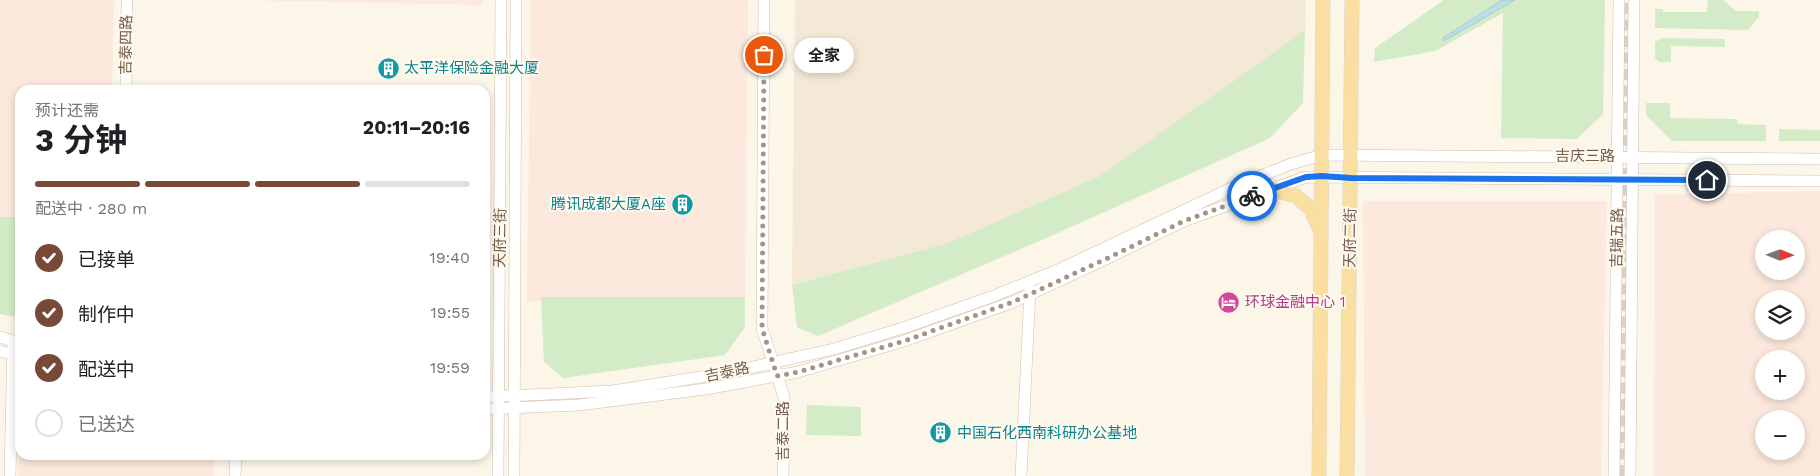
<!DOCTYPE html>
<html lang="zh">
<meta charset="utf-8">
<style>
:root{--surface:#fff;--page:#f6f6f6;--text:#202124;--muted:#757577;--line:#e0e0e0;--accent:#794937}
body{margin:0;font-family:"Work Sans","Noto Sans SC",sans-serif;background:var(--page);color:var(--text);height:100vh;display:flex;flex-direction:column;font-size:19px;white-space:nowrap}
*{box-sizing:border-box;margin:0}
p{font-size:16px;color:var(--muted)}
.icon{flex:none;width:28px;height:28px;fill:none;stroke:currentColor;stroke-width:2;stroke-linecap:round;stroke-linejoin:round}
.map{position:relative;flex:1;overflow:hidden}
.side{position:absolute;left:15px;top:85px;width:475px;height:375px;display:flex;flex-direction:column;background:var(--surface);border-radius:15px;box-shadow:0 2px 8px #0003}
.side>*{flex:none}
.needle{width:32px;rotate:91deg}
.tools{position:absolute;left:1755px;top:230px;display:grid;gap:10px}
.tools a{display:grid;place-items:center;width:50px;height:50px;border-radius:50%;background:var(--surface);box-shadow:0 2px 8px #0003;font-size:25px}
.pin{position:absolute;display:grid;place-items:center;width:42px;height:42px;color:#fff;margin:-21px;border:2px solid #fff;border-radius:50%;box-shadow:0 1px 5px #0007}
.courier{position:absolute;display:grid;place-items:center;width:50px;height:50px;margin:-25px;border:4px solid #1a73e8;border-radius:50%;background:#fff;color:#222;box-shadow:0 1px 6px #0007}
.bubble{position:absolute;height:35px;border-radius:18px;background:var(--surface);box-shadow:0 2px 8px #0003;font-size:16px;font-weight:700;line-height:35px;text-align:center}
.head em{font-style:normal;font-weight:700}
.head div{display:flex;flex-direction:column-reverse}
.head{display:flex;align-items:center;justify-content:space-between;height:85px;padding:0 20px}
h1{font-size:32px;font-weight:700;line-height:38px}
.bar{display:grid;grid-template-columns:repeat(4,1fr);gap:8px 5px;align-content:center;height:60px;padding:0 20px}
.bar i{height:6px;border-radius:4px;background:var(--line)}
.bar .current{background:var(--accent)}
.bar p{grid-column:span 4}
ol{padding:0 20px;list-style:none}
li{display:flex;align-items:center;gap:15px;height:55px}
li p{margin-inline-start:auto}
li .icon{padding:5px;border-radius:50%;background:var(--accent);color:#fff;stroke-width:4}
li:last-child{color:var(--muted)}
li i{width:28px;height:28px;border:2px solid var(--line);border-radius:50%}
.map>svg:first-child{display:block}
.residential{fill:#f4e8d7}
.commercial{fill:#fce8dc;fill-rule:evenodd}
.green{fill:#d3ebc6}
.water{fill:#bcdee6;stroke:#a2cdd8}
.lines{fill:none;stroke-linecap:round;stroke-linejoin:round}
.minor-tunnel{stroke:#dbd0c1;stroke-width:11;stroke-dasharray:11 5.5;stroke-linecap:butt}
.minor-casing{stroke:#cfbeae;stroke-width:12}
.major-casing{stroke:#dcd5d0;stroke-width:15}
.minor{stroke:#fff;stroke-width:11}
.major{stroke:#fadfa2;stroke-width:14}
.done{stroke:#a69383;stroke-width:5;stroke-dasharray:0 9}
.route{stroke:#1a73e8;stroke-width:6}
.labels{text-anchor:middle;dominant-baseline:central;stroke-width:4;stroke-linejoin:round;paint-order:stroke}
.street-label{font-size:15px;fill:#775e4c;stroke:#fffaef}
.culture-label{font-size:15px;fill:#0d838f;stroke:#fffaef;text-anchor:start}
.hotel-label{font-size:15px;fill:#b23c85;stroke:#fffaef;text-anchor:start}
</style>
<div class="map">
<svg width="1820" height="476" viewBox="0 0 1820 476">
<rect width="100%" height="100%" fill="#fcf6e8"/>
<path class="residential" d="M 795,0 L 1306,0 L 1305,30 L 1100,176 L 948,243 L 792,285 Z"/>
<g class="commercial">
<path d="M 0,0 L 114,0 L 112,90 L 20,90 L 20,233 L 17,233 L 16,217 L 0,217 Z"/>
<path d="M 238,0 L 482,0 L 482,5 Z"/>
<path d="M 531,0 L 748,0 L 745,297 L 527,301 Z"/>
<path d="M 1820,191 L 1820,476 L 1654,476 L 1655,195 ZM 1764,239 L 1796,239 L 1796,271 L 1764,271 ZM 1764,299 L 1796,299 L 1796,331 L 1764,331 ZM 1764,359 L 1796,359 L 1796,391 L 1764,391 ZM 1764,419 L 1796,419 L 1796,451 L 1764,451 Z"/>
<path d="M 1363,201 L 1607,201 L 1601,476 L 1365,476 Z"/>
<path d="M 20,392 L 20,455 L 214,455 L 214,476 L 18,476 L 18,393 Z"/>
</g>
<g class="green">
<path d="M 1444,0 L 1605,0 L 1603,114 L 1577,139 L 1501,138 L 1503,13 L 1435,51 L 1374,62 L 1375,48 Z"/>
<path d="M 1708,0 L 1723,0 L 1736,11 L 1759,11 L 1759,17 L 1748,30 L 1655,28 L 1655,9 L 1663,9 L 1663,12 L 1707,12 Z"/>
<path d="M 1305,30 L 1303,103 L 1270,138 L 1051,236 L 818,336 L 797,327 L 792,285 L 948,243 L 1100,176 Z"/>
<path d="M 1662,38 L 1725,39 L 1725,47 L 1671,46 L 1671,62 L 1659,62 L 1655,58 L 1655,42 Z"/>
<path d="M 1646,103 L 1670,103 L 1670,118 L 1737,119 L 1738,124 L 1766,125 L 1766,141 L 1672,141 L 1646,115 Z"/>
<path d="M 1779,129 L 1820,130 L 1820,141 L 1779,141 Z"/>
<path d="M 0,217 L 16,217 L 17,233 L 20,233 L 20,318 L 0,314 Z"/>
<path d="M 541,297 L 745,297 L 745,327 L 725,355 L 563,378 L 544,362 Z"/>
<path d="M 807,405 L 861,407 L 861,436 L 806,435 Z"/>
</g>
<path class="water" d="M 1502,0 L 1515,0 L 1444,41 L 1443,38 Z"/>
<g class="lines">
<path class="minor-tunnel" d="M 1621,476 L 1625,0"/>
<defs>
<g id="minor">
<path d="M 764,0 L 762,328 L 784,397 L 783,476"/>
<path d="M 126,90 L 127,0"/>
<path d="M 0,337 L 20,343"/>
<path d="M 0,351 L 20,356"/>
<path d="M 485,397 L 613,391 L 726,373 L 834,349 L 906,327 L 991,297 L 1060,269 L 1238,185 L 1291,164 L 1322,155 L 1820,159"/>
<path d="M 485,409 L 579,405 L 706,389 L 798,372 L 904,341 L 1013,302 L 1110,257 L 1184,221 L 1306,177 L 1820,181"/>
<path d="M 10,476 L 13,341"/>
<path d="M 235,476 L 236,455"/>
<path d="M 498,476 L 501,0"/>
<path d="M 514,476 L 516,0"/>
<path d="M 1021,476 L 1030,290"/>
<path d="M 1614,476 L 1619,0"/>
<path d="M 1630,476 L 1634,0"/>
</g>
<g id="major">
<path d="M 1271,189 L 1296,196 L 1311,209 L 1319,228"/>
<path d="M 1319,476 L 1323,0"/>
<path d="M 1347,476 L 1352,0"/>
</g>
</defs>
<use href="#minor" class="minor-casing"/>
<use href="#major" class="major-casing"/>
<use href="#minor" class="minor"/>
<use href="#major" class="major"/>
</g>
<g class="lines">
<path class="done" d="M 764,55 L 762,328 L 777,376 L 798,372 L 904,341 L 1013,302 L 1110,257 L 1184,221 L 1252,196"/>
<path class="route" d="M 1252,196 L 1306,177 L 1322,176 L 1351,178 L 1707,180"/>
</g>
<defs>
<symbol id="building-disc" viewBox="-11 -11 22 22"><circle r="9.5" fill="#0f9aa8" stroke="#fffaef"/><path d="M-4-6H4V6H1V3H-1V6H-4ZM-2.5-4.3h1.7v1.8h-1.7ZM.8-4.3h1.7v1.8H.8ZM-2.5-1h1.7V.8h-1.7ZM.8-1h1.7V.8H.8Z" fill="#fff"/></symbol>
<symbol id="hotel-disc" viewBox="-11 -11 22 22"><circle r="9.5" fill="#d1479c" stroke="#fffaef"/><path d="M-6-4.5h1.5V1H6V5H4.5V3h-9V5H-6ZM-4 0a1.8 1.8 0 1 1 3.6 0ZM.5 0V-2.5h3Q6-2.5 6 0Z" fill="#fff"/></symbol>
</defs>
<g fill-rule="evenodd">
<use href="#building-disc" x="376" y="56" width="25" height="25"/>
<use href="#building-disc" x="670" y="192" width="25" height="25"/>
<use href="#hotel-disc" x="1216" y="290" width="25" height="25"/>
<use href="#building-disc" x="928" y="420" width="25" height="25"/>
</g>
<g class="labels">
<g class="street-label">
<text transform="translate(126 45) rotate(-89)">吉泰四路</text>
<text x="1585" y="156">吉庆三路</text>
<text transform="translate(500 238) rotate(-89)">天府三街</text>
<text transform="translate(1350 238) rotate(-89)">天府二街</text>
<text transform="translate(1617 238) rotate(-89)">吉瑞五路</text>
<text transform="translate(727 372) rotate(-12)">吉泰路</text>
<text transform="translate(783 431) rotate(-90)">吉泰二路</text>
</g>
<g class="culture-label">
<text x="404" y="68">太平洋保险金融大厦</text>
<text x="666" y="204" text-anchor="end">腾讯成都大厦A座</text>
<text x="957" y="433">中国石化西南科研办公基地</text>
</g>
<g class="hotel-label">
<text x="1245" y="302">环球金融中心 1</text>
</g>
</g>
</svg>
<div class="tools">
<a><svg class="needle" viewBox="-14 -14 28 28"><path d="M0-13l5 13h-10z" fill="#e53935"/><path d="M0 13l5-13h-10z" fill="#757577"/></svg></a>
<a><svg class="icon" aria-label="layers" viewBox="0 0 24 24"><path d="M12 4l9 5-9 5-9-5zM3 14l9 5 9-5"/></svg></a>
<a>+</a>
<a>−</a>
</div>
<div class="pin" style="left:764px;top:55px;background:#ea580c"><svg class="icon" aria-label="bag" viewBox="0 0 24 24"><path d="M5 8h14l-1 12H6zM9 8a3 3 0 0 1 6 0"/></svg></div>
<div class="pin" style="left:1707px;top:180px;background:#1f2937"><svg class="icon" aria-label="home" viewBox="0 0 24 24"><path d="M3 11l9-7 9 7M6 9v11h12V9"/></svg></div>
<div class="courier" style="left:1252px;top:196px"><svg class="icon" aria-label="bike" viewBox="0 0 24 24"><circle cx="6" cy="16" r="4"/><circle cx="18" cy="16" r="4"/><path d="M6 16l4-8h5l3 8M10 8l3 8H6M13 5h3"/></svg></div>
<div class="bubble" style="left:794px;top:38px;width:60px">全家</div>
<section class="side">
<div class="head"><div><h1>3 分钟</h1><p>预计还需</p></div><em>20:11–20:16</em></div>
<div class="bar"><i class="current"></i><i class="current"></i><i class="current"></i><i></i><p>配送中 · 280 m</p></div>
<ol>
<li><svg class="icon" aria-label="check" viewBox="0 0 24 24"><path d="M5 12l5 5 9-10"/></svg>已接单<p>19:40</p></li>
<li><svg class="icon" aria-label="check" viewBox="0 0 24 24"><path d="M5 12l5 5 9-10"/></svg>制作中<p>19:55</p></li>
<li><svg class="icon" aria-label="check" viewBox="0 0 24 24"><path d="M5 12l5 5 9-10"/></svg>配送中<p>19:59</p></li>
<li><i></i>已送达</li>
</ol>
</section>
</div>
